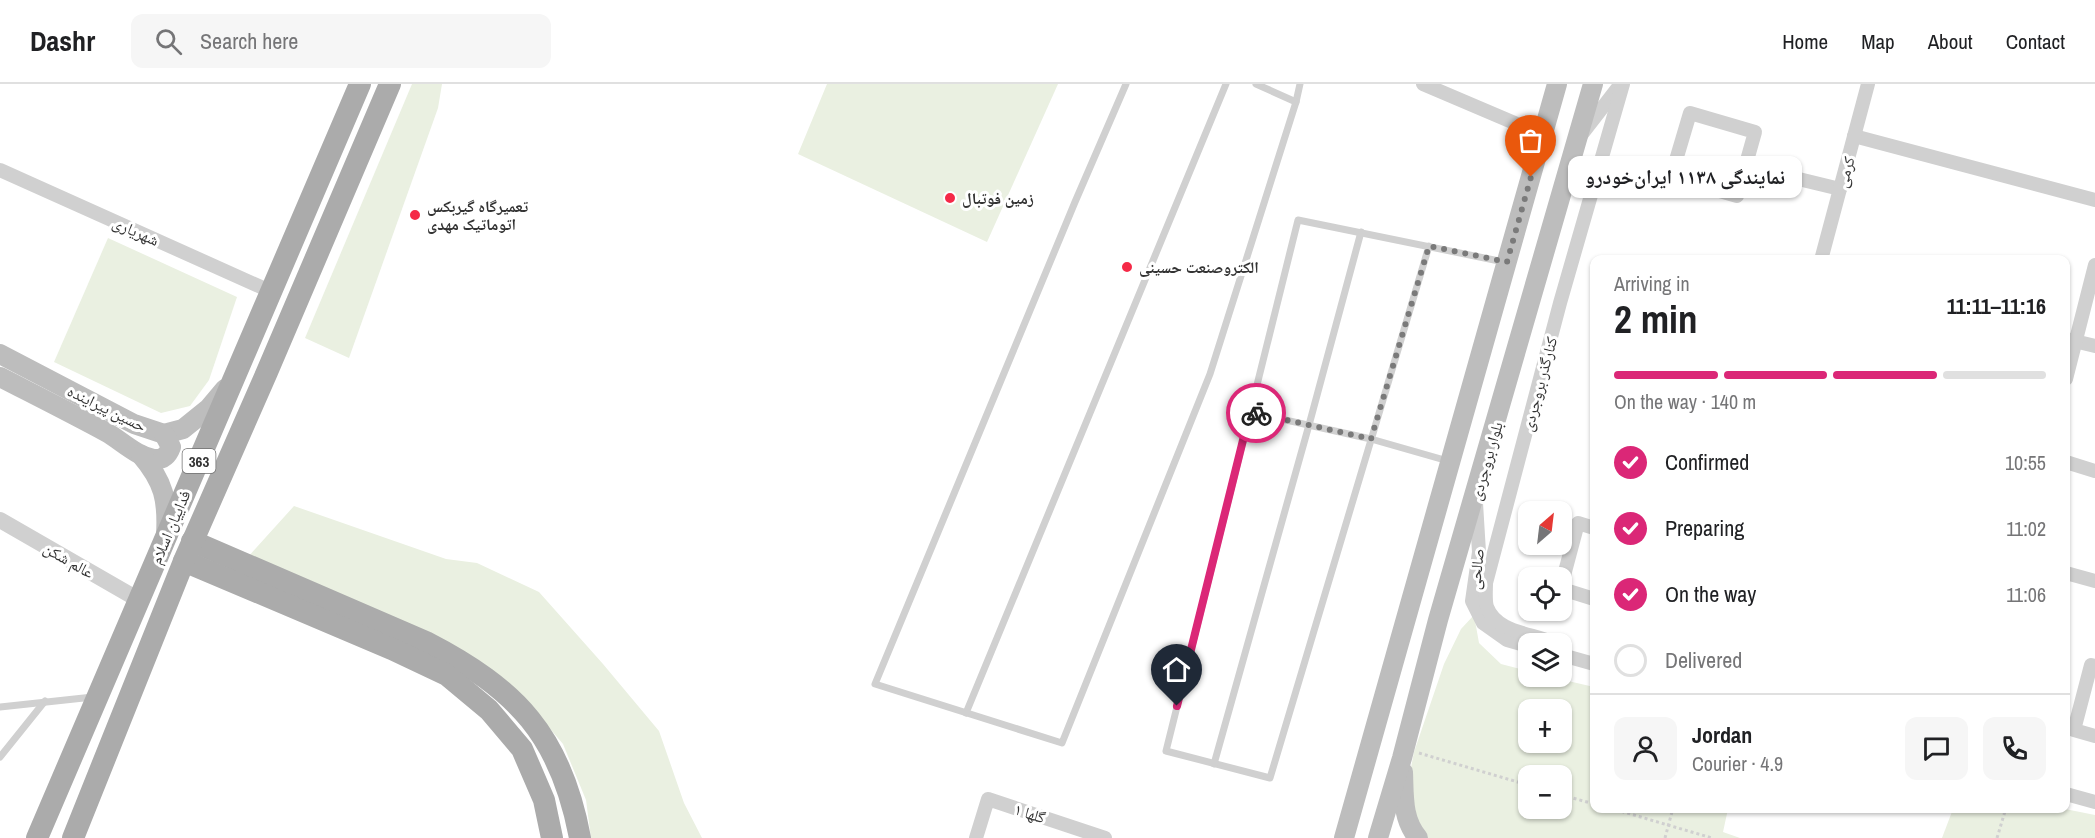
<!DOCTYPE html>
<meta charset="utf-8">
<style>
:root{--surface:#fff;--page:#f6f6f6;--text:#202124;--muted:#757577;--line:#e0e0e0;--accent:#db2777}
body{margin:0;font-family:"Archivo Narrow","Noto Naskh Arabic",sans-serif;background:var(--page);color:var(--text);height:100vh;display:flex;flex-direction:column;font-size:22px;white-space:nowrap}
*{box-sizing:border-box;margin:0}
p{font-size:20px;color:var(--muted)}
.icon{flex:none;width:33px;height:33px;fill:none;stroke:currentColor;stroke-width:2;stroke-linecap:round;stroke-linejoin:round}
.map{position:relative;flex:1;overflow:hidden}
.side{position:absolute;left:1590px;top:171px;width:480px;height:558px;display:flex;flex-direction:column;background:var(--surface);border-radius:12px;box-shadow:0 2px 4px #0004}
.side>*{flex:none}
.needle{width:39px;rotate:28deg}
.controls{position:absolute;left:1518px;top:417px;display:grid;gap:12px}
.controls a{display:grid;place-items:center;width:54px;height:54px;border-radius:12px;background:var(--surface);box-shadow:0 2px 4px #0004;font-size:30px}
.pin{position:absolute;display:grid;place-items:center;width:51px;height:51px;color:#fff;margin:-62px -26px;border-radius:50% 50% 50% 0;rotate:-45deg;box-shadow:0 0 6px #0007}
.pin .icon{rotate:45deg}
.courier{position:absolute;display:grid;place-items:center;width:60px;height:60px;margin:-30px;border:4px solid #db2777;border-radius:50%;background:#fff;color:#222;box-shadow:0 2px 8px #0007}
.bubble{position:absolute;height:42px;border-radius:12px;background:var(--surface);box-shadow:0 2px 4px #0004;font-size:20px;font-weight:700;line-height:42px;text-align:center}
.headline em{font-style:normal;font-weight:700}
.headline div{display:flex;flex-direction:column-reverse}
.headline{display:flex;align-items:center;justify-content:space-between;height:102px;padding:0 24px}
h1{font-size:39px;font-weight:700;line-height:45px}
.bar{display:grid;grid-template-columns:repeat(4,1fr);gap:9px 6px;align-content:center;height:72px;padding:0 24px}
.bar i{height:8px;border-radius:4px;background:var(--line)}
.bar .active{background:var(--accent)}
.bar p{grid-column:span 4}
.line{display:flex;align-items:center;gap:15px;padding:0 24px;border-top:2px solid var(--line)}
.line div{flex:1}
.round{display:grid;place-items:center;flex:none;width:63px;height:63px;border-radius:12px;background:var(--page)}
ol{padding:0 24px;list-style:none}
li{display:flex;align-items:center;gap:18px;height:66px}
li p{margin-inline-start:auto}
li .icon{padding:6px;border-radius:50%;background:var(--accent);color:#fff;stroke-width:4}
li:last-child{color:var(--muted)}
li i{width:33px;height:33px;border:3px solid var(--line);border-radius:50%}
header{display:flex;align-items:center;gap:36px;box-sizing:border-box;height:84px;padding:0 30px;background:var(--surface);border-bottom:2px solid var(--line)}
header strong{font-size:28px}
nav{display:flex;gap:33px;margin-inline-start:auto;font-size:21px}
.search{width:420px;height:54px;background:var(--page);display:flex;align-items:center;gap:15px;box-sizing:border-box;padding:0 21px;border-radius:12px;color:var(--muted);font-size:22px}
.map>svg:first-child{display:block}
.green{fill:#eaf0e1;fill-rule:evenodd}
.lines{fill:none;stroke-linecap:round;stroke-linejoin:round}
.path{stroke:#d0d0d0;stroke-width:3;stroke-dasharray:3 3;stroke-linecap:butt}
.service{stroke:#d0d0d0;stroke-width:7}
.minor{stroke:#d0d0d0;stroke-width:14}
.tertiary{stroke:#d0d0d0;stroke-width:16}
.secondary{stroke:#bdbdbd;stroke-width:20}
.primary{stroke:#ababab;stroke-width:22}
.done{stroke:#7a7a7a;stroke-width:6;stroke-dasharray:0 10.8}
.route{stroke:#db2777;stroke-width:8}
.poi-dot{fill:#f52947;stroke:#fff;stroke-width:2}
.labels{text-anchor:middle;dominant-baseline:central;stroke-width:6;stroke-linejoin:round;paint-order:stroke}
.shield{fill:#fff;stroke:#707070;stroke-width:1.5}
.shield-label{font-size:15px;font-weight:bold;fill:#333}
.street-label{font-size:16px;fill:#333;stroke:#fff}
.poi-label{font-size:16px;font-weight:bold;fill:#333;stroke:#fff;text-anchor:start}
</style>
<header>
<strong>Dashr</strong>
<div class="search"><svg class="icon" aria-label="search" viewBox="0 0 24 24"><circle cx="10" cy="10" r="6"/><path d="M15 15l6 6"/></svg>Search here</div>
<nav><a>Home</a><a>Map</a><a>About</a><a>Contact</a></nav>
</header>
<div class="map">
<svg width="2095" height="754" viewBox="0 0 2095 754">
<rect width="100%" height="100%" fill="#fff"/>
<g class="green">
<path d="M 412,0 L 442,0 L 438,24 L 349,274 L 305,254 Z"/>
<path d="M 827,0 L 1058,0 L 987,158 L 798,70 Z"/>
<path d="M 108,154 L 237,213 L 209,296 L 190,322 L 161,329 L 54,278 Z"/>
<path d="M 294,422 L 446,475 L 477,479 L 539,508 L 603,580 L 659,647 L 684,719 L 702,754 L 591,754 L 586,716 L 563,660 L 523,613 L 247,474 Z"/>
<path d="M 1474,531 L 1479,559 L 1501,580 L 1528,587 L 1528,592 L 1551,593 L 1594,603 L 1594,724 L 1728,725 L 1723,748 L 1740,754 L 1427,754 L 1415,739 L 1407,704 L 1414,668 L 1444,580 L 1461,545 ZM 1528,626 L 1562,626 L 1562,658 L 1528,658 ZM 1528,692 L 1562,692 L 1562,724 L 1528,724 Z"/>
<path d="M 2065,725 L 2095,731 L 2095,754 L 1942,754 L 1953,725 Z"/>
</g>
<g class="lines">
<g class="path">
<path d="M 1419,669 L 1528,701"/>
<path d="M 1562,711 L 1594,720"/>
<path d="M 1610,724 L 1712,754"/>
<path d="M 1665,754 L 1673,724"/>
<path d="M 1997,754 L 2006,724"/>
</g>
<g class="service">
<path d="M 1126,0 L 1075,118 L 875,600 L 1062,659 L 1210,290 L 1296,18 L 1300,0"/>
<path d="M 1256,0 L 1296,18"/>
<path d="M 1429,162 L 1270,694 L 1166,667 L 1298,136 L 1504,178"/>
<path d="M 1250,328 L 1371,355 L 1448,377"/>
<path d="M 0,623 L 93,613"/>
<path d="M 966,629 L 1226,0"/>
<path d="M 0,673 L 45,617"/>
<path d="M 1214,680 L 1309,341 L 1361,148"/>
</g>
<g class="minor">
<path d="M 1423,0 L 1543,51"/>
<path d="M 1690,29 L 1755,48 L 1737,112 L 1671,93 Z"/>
<path d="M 1582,50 L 1620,1"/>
<path d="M 1854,52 L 2095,116"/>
<path d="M 1745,82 L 1840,105"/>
<path d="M 0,86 L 272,208"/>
<path d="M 1821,176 L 1868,0"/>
<path d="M 2066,255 L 2095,262"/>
<path d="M 2066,295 L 2095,181"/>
<path d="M 2066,378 L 2095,387"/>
<path d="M 1476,419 L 1479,468 L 1472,517 L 1483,539 L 1507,556 L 1528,562"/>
<path d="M 2066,489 L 2095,497"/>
<path d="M 1562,499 L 1578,439 L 1594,444"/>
<path d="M 1562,505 L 1594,515"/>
<path d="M 1556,560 C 1535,549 1497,550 1487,523 C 1485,517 1486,506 1486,499 L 1560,219 L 1623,0"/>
<path d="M 1562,571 L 1594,580"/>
<path d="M 2095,582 L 2091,581 L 2074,646 L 2095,652"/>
<path d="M 2066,710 L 2095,718"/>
<path d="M 976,754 L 988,715 L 1105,754"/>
</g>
<path class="tertiary" d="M 0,436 L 139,516"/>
<g class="secondary">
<path d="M 0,270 L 134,340 L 164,350 L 183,345 L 209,324 L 225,305"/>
<path d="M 0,293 C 35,311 71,329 106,348 C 122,357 136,372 154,375 C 163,376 168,371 171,363 L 164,350"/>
<path d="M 141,371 C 164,398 168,416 166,451"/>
<path d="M 1403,688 C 1404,712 1402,735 1418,754"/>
<path d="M 1344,754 L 1557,0"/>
<path d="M 1378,754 L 1402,674 L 1438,536 L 1593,0"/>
</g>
<g class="primary">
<path d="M 192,457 L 426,558 C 517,605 561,652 580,754"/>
<path d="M 184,477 L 392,565 L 447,591 L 489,626 L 522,665 L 544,716 L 552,754"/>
<path d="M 37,754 L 360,0"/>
<path d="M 73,754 L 184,477 L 267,288 L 390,0"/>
</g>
</g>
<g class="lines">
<path class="done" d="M 1256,329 L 1371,355 L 1429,162 L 1507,178 L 1531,93"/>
<path class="route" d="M 1177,622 L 1250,328 L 1256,329"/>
</g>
<g class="poi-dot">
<circle cx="950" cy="114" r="6"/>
<circle cx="415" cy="131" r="6"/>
<circle cx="1127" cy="183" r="6"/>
</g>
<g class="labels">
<rect class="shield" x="182.5" y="365" width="33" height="24" rx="4.5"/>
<g class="shield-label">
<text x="199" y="377">363</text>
</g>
<g class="street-label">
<text transform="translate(1845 88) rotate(-75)">کرمی</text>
<text transform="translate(136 147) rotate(24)">شهریاری</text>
<text transform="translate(1539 300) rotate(-75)">کنارگذر بروجردی</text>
<text transform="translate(107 324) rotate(26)">حسین پیراینده</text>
<text transform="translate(1486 377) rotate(-74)">بلوار بروجردی</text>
<text transform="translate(170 443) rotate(-67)">فداییان اسلام</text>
<text transform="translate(69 476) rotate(30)">عالم شکن</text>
<text transform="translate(1476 485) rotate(-84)">صالحی</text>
<text transform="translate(1030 729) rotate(18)">گلها ۱</text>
</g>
<g class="poi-label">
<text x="962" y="114">زمین فوتبال</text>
<text x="427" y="122">تعمیرگاه گیربکس<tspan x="427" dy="18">اتوماتیک مهدی</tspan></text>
<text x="1139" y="183">الکتروصنعت حسینی</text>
</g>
</g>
</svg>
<div class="controls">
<a><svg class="needle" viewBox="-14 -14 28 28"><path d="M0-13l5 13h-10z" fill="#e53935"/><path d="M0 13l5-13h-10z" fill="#757577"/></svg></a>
<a><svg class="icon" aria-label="locate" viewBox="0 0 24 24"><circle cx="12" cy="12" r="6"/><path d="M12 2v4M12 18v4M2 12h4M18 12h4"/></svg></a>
<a><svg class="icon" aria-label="layers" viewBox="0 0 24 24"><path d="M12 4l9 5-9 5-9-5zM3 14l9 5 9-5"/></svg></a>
<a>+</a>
<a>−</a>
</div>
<div class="pin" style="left:1531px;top:93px;background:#ea580c"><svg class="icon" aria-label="bag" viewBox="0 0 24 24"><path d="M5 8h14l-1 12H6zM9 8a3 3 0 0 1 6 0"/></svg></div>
<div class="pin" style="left:1177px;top:622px;background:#1f2937"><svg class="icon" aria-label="home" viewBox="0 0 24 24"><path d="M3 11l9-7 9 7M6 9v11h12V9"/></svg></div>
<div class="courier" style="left:1256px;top:329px"><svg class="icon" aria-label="bike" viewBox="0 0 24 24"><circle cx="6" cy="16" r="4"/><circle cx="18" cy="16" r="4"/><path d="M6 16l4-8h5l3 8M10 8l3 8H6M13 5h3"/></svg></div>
<div class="bubble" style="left:1568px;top:72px;width:234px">نمایندگی ۱۱۳۸ ایران‌خودرو</div>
<section class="side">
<div class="headline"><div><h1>2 min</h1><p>Arriving in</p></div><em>11:11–11:16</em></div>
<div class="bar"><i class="active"></i><i class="active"></i><i class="active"></i><i></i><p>On the way · 140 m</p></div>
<ol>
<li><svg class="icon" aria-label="check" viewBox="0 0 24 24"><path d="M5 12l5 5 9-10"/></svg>Confirmed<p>10:55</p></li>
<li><svg class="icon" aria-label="check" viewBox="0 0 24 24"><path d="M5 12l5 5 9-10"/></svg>Preparing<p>11:02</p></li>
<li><svg class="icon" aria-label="check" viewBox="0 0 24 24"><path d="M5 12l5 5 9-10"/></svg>On the way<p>11:06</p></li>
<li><i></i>Delivered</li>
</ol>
<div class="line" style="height:108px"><a class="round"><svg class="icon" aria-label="person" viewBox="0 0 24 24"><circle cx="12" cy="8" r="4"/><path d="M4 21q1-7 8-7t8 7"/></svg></a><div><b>Jordan</b><p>Courier · 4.9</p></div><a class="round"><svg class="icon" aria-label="chat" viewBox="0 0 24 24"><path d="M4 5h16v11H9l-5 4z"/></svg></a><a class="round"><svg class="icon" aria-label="phone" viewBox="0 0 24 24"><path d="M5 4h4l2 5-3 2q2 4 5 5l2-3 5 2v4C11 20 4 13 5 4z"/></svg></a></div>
</section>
</div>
